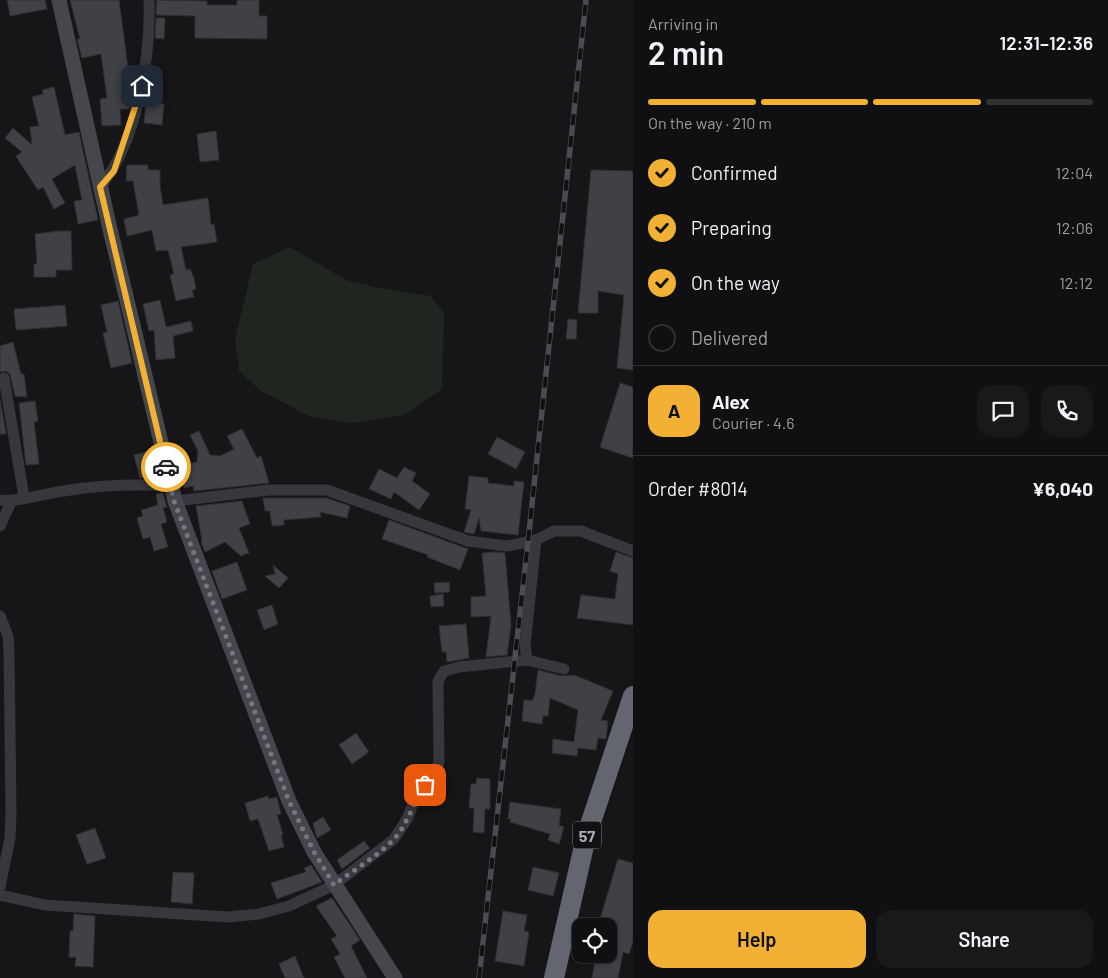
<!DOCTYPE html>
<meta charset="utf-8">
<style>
:root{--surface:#101012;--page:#19191b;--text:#f1f3f6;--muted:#9c9d9f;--line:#303032;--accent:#f2b134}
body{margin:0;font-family:Barlow,sans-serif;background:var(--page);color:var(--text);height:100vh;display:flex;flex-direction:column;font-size:19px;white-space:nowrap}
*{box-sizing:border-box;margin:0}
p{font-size:16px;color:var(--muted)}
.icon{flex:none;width:28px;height:28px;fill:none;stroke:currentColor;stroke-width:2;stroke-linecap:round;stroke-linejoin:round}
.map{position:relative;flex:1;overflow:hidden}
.panel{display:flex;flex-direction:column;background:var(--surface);width:475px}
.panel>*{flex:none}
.fabs{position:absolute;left:572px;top:918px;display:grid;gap:10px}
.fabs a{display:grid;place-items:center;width:45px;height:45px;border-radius:10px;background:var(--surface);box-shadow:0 1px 4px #0004,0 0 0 1px var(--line);font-size:25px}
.pin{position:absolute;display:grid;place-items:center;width:42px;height:42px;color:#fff;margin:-21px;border-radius:10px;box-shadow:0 2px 8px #0006}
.courier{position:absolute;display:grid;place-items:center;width:50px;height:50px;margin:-25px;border:4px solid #f2b134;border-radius:50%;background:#fff;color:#222;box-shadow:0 1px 6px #0007}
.head em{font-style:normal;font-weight:600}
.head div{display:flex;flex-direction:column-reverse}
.head{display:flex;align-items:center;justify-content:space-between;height:85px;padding:0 15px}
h1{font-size:32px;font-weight:600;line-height:38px}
.bar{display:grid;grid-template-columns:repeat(4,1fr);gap:8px 5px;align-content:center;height:60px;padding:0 15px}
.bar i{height:6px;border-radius:4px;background:var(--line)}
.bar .selected{background:var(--accent)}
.bar p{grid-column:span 4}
.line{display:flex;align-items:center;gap:12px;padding:0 15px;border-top:1px solid var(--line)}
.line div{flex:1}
.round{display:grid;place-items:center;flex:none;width:52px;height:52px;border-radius:15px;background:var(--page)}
ol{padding:0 15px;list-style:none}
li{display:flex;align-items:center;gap:15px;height:55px}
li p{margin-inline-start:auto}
li .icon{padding:5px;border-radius:50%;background:var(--accent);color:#111;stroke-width:4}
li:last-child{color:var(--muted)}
li i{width:28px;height:28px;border:2px solid var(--line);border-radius:50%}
.button{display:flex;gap:10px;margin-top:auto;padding:10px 15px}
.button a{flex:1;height:58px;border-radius:15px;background:var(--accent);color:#111;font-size:20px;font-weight:600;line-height:58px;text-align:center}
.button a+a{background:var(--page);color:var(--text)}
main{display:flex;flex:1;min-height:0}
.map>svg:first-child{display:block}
.green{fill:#1e261f}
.building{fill:#404145;stroke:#303034}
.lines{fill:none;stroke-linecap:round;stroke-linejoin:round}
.street{stroke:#37383d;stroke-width:11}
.secondary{stroke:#45474d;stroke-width:15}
.highway{stroke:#63666e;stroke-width:20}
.rail-casing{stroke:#4a4c52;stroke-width:5.5}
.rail{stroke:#111113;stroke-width:4;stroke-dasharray:11;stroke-linecap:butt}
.done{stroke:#757880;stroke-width:5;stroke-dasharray:0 9}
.route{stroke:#f2b134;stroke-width:6}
.labels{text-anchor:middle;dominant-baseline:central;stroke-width:5;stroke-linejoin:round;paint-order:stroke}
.shield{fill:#111113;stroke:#7b7e86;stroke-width:1}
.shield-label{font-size:16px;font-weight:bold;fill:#a8adb8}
</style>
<main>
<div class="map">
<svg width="633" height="978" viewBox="0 0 633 978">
<rect width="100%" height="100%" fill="#161618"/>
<path class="green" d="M 290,247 L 346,280 L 375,287 L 431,296 L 444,314 L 442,389 L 405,415 L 351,423 L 309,416 L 261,391 L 239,371 L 235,339 L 253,264 Z"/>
<g class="building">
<path d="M 7,0 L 45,0 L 47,9 L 10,16 Z"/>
<path d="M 70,0 L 119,0 L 132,97 L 129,109 L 120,109 L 121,125 L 102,126 L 100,99 L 107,98 L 101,54 L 82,58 L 77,39 L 80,39 Z"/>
<path d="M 157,0 L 207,1 L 207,5 L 237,5 L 237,0 L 259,0 L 259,16 L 267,16 L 267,39 L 195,38 L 195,16 L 156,15 Z"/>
<path d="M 156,18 L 165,18 L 164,39 L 155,38 Z"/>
<path d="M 54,87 L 65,135 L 79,132 L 98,220 L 78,224 L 74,201 L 82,200 L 75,165 L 52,179 L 65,203 L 54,209 L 43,187 L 38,190 L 22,166 L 16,156 L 22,152 L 5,138 L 13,128 L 32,145 L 30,127 L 39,126 L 32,97 L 43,94 L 42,90 Z"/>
<path d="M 146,102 L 164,104 L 162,125 L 144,123 Z"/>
<path d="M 216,131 L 219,160 L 200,162 L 197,134 Z"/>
<path d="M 127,165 L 148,165 L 148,170 L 160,170 L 160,186 L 163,205 L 208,198 L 211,225 L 214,224 L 217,242 L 181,247 L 186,270 L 190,269 L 194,278 L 196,289 L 192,290 L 194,297 L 176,301 L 170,275 L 174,274 L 168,250 L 156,251 L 152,230 L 127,236 L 124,219 L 139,215 L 133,181 L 126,181 Z"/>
<path d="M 591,170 L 633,171 L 633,370 L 617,368 L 624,295 L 598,291 L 598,313 L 578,313 Z"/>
<path d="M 59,231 L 71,231 L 72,270 L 56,270 L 56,277 L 34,277 L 34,264 L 37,264 L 35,234 Z"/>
<path d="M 160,300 L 166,327 L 191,321 L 193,331 L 173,336 L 175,358 L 156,360 L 154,330 L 149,331 L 143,304 Z"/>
<path d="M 118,301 L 132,363 L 111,368 L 103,333 L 107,332 L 101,305 Z"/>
<path d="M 65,305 L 67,326 L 16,330 L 14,309 Z"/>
<path d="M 568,319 L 577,320 L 576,339 L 566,339 Z"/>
<path d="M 13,342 L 21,374 L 24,374 L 27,397 L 15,396 L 10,374 L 6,371 L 0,372 L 0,346 Z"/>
<path d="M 620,383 L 633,387 L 633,458 L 600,447 Z"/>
<path d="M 0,399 L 6,434 L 0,434 Z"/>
<path d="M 35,401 L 38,421 L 34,422 L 39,464 L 26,465 L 19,403 Z"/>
<path d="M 242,429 L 257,458 L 261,456 L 269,483 L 194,491 L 193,486 L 184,488 L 179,466 L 197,462 L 198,451 L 190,435 L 199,431 L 210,455 L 220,456 L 234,449 L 227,436 Z"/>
<path d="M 497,437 L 525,452 L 516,469 L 488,454 Z"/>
<path d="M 153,450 L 160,477 L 140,478 L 134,455 Z"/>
<path d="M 404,467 L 416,473 L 412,481 L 430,494 L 419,510 L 394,492 L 391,499 L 369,489 L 379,469 L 397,478 Z"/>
<path d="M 469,476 L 488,478 L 488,483 L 514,486 L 514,481 L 524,482 L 518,535 L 481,531 L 479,518 L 474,534 L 464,532 L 471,510 L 465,509 Z"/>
<path d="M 161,493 L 163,493 L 167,507 L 163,508 L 167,522 L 161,524 L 168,547 L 154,551 L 150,537 L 143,539 L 137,518 L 143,516 L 141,510 L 158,505 L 156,494 Z"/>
<path d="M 263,498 L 326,498 L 350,506 L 347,518 L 320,512 L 321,517 L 284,520 L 284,525 L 272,526 L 270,511 L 265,511 Z"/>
<path d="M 242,501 L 250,524 L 239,528 L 249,553 L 241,556 L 225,542 L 205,552 L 201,542 L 202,541 L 196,506 Z"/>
<path d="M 389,520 L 468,549 L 460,570 L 427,557 L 428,555 L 382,539 Z"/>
<path d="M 496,552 L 505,553 L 511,625 L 507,655 L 486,657 L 491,616 L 471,617 L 471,597 L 486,596 L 482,553 Z"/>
<path d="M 616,552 L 633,558 L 633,625 L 577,618 L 581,595 L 615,599 L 618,574 L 610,571 Z"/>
<path d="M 237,562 L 247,590 L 222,599 L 212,571 Z"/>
<path d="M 273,565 L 288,578 L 279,588 L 265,576 L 275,574 Z"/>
<path d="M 449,582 L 450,592 L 435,593 L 434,583 Z"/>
<path d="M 443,594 L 444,606 L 431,607 L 430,596 Z"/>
<path d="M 272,605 L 278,624 L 264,630 L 257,610 Z"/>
<path d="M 466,624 L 469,658 L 447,662 L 446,652 L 442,652 L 439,626 Z"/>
<path d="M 538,670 L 562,676 L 574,675 L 613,691 L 601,720 L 608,721 L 606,739 L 598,738 L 596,750 L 578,748 L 577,756 L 552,753 L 553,739 L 574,742 L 578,710 L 550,698 L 548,716 L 543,716 L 542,724 L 522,721 L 524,700 L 532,701 L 535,694 Z"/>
<path d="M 356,733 L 369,752 L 352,764 L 339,745 Z"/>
<path d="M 477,778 L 490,779 L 490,809 L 485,809 L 484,833 L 473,832 L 474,808 L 469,808 L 471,784 L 476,784 Z"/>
<path d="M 268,796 L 269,799 L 277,797 L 281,814 L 277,815 L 283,835 L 281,835 L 284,847 L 269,851 L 258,819 L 250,821 L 245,803 Z"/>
<path d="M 510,802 L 561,809 L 559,825 L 564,827 L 559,844 L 548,840 L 550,834 L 510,822 L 511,819 L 508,819 Z"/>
<path d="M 323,817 L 331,830 L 317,838 L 313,823 Z"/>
<path d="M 95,828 L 106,858 L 87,864 L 76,835 Z"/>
<path d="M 364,841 L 370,848 L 342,869 L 337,860 Z"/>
<path d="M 618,859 L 633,863 L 633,942 L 629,954 L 623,952 L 618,978 L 592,978 L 596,956 L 609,959 L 609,926 L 598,926 Z"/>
<path d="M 311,865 L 322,882 L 277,899 L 271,883 L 306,872 L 304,868 Z"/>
<path d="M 533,867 L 559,873 L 553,896 L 528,890 Z"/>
<path d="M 173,872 L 194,873 L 192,904 L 171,902 Z"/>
<path d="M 332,898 L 360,940 L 351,946 L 367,978 L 345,978 L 334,957 L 340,954 L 331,939 L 337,936 L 316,906 Z"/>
<path d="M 503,911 L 527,915 L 524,931 L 529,932 L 524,966 L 495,961 Z"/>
<path d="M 74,914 L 95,916 L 93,967 L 75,966 L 76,957 L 69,957 L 70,931 L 73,931 Z"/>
<path d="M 295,956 L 304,978 L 285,978 L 279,964 Z"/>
</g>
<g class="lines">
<g class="street">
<path d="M 100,187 C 137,143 151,57 149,0"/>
<path d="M 4,378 L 24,497"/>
<path d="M 0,500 C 16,503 46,493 64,491 C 100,485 135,484 171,486"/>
<path d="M 175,501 L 269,490 L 327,490 L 468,541 L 507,546 L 536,540 L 554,531 L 581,531 L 633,551"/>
<path d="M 0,526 L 11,502"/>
<path d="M 0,616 L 8,636 L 9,651 L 11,813 L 10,838 L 0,887"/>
<path d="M 527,660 L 564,669"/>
<path d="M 0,895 L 45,905 L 228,917 L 259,914 L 289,906 L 334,885 L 394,839 L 407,819 L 415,799 L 439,763 L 438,681 L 444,671 L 459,667 L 527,660 L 525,645 L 536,540"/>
</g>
<path class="secondary" d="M 59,0 L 109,225 L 175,501 L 289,801 L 314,852 L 395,978"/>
<path class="highway" d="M 554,978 L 586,837 L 633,696"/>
<defs>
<path id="rail" d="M 479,978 L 528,542 L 586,0"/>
</defs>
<use href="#rail" class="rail-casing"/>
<use href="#rail" class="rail"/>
</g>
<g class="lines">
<path class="done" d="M 166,467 L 174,501 L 289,801 L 314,852 L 334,885 C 353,870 377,857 394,839 C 408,824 413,802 425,785"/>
<path class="route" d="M 142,86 L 114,171 L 100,187 L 166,467"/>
</g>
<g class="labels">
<rect class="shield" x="573" y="821.5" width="28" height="27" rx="4"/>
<g class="shield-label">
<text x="587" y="835">57</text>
</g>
</g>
</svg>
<div class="fabs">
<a><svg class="icon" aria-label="locate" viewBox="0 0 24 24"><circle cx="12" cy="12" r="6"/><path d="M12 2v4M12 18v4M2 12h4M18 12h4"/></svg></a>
</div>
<div class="pin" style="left:425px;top:785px;background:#ea580c"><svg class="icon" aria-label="bag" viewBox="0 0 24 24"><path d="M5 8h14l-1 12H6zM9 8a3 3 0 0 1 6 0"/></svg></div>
<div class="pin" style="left:142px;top:86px;background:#1f2937"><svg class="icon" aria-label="home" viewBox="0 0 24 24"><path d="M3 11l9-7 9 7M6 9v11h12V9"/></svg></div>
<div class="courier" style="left:166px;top:467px"><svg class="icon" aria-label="car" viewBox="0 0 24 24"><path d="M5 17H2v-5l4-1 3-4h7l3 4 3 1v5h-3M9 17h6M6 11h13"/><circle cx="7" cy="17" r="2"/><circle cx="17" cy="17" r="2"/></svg></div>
</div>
<section class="panel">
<div class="head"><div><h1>2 min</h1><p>Arriving in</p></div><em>12:31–12:36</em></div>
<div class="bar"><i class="selected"></i><i class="selected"></i><i class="selected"></i><i></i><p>On the way · 210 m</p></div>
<ol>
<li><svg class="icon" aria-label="check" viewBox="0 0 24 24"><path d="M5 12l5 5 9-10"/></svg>Confirmed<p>12:04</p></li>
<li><svg class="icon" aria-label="check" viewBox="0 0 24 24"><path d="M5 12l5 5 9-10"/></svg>Preparing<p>12:06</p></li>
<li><svg class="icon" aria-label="check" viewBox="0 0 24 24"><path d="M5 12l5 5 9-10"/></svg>On the way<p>12:12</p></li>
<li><i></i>Delivered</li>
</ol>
<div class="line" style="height:90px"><b class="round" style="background:var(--accent);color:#111">A</b><div><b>Alex</b><p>Courier · 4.6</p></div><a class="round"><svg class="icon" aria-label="chat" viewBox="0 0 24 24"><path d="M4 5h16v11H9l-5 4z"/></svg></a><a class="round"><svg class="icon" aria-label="phone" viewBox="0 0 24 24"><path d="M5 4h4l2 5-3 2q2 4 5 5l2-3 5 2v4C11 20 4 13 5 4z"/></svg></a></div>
<div class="line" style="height:65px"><div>Order #8014</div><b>¥6,040</b></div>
<div class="button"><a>Help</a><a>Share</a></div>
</section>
</main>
